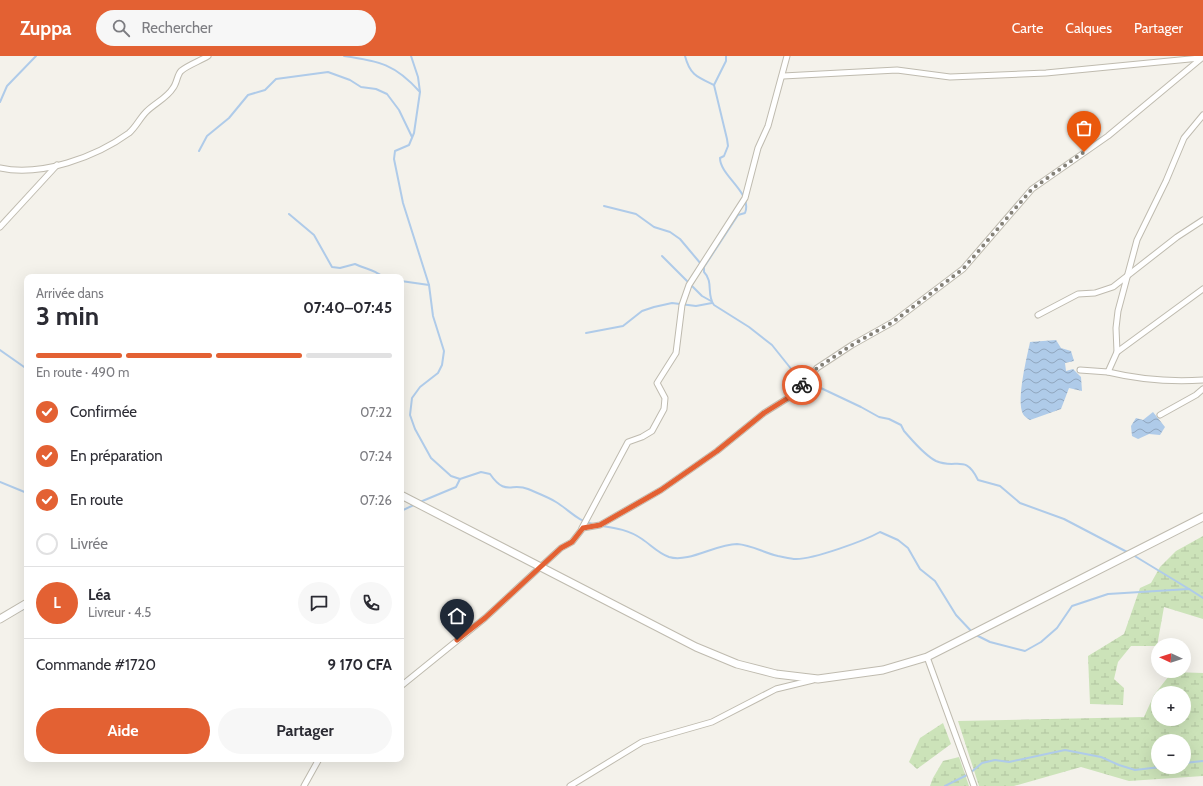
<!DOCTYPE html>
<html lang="fr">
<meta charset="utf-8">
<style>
:root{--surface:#fff;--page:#f7f7f7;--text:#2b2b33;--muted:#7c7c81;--line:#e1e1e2;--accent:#e36133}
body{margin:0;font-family:Cabin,sans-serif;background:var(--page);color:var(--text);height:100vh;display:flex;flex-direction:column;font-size:15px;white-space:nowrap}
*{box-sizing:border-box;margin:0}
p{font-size:13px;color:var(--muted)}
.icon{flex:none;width:22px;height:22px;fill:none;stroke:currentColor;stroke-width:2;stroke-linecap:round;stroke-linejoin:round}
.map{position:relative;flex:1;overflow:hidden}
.drawer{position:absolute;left:24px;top:218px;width:380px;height:488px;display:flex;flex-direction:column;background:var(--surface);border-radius:8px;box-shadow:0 4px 16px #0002}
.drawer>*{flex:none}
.needle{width:26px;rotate:274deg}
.buttons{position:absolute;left:1151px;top:582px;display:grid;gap:8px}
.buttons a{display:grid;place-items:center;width:40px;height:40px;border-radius:50%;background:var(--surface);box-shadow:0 4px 16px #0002;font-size:20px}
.pin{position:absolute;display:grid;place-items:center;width:34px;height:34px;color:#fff;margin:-41px -17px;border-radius:50% 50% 50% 0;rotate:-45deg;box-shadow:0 0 4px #0007}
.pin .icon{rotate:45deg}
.courier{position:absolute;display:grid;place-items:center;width:40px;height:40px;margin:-20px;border:3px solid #e36133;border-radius:50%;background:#fff;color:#222;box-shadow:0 1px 5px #0007}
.overview em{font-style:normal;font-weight:700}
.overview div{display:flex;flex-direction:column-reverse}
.overview{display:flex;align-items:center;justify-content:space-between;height:68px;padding:0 12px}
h1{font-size:26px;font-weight:700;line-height:30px}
.bar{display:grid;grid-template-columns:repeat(4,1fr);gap:6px 4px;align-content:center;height:48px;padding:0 12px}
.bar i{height:5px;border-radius:3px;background:var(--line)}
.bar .active{background:var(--accent)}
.bar p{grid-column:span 4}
.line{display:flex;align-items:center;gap:10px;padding:0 12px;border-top:1px solid var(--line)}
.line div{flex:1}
.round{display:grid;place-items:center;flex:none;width:42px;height:42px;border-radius:21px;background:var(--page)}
ol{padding:0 12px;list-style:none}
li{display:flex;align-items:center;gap:12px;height:44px}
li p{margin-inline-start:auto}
li .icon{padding:4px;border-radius:50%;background:var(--accent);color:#fff;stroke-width:4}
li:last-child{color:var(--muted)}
li i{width:22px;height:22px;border:2px solid var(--line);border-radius:50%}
.primary-button{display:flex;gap:8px;margin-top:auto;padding:8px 12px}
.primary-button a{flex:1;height:46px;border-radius:24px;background:var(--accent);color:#fff;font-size:16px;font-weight:700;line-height:46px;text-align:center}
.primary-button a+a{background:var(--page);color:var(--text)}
header{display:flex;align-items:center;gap:24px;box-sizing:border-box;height:56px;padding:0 20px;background:var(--accent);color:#fff}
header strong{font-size:19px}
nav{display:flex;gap:22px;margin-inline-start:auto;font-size:14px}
.search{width:280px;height:36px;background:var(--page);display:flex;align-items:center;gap:10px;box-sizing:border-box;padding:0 14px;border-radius:22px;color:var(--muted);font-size:15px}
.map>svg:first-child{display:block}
.wetland{fill:url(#wetland-marsh);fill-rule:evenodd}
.water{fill:url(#water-waves)}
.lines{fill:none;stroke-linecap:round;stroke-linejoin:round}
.stream{stroke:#afcbe9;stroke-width:2}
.minor-casing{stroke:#bfbbaf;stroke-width:7}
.tertiary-casing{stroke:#bfbbaf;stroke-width:9}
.minor{stroke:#fff;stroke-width:5}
.tertiary{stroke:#fff;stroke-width:7}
.done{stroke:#848178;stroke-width:4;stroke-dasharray:0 7.2}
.route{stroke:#e36133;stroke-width:5}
</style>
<header>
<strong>Zuppa</strong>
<div class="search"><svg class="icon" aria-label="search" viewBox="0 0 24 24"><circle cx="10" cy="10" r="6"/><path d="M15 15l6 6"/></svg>Rechercher</div>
<nav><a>Carte</a><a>Calques</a><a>Partager</a></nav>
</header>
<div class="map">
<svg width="1203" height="730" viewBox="0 0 1203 730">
<defs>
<pattern id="wetland-marsh" width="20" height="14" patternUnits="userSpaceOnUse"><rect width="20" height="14" fill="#cce3b9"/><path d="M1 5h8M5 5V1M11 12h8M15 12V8" fill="none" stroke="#b1c4a0"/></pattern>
<pattern id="water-waves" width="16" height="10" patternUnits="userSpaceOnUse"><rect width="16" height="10" fill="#afcbe9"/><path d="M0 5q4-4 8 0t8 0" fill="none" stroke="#90a6be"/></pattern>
</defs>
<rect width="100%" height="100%" fill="#f4f2eb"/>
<g class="wetland">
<path d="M 1203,480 L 1203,563 L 1164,551 L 1157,590 L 1131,590 L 1118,606 L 1114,623 L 1124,632 L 1123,649 L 1090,648 L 1088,600 L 1124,578 L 1140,532 L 1151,527 L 1160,511 L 1176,495 Z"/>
<path d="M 1172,616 L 1203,617 L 1203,720 L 1129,725 L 1081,711 L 1014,730 L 979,730 L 958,665 L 1144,661 L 1154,639 ZM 1158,637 L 1184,637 L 1184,663 L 1158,663 ZM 1158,685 L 1184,685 L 1184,711 L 1158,711 Z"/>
<path d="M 943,667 L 951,688 L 917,713 L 909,706 L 920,682 Z"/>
<path d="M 959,701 L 969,730 L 930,730 L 933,722 L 943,705 Z"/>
</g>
<g class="water">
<path d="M 1056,284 L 1061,292 L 1071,295 L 1074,305 L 1065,307 L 1066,315 L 1073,313 L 1081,321 L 1082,335 L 1069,332 L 1061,353 L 1030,364 C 1028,363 1024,360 1023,358 C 1016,344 1027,301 1030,286 Z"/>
<path d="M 1153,356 L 1165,371 L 1160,379 L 1149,378 L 1138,383 L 1132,380 L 1131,370 L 1136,362 L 1143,364 Z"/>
</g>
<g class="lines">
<g class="stream">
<path d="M 344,0 C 379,5 395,8 420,36 L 414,77 L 409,89 L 395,95 L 394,103 L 403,147 L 429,229 L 433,260 L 444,295 L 442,309 L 438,317 L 420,331 L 412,342 L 410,359 L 415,373 L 431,402 L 451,420 L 460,423 L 481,416 L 490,418 C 506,441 511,426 528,433 C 537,437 548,441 556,446 C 569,454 579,466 593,468"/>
<path d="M 411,0 L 418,21 L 420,36"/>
<path d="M 685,0 C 690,19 697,21 714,29 L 727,83 L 728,90 L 724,100 L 720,102 C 720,120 753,137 745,157 L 738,159 L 704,211 L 704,216 C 714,226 706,239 714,249 L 749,271 L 772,289 L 796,319 L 806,325 L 861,351 L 879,361 L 889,363 L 901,369 L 904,375 C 913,385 924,399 936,405 C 956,414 965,397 978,424 L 1000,430 L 1020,447 L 1064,463 L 1129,497"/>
<path d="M 714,29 L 726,5 L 726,0"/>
<path d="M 0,46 L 7,30 L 36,0"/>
<path d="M 199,95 L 207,80 L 229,62 L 248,39 L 265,34 L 276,23 L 328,16 L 350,24 L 361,31 L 376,33 L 387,38 L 399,54 L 412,81"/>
<path d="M 604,150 L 636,158 L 654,171 L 670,176 L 680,183 L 701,208"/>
<path d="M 289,158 L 314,179 L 332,211 L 340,212 L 355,208 C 367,214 372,212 383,221"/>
<path d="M 662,200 L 702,240 L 711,245"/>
<path d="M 401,225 L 429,229"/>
<path d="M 586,277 L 623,270 L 642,255 L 654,251 L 672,247 L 696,250 L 712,247"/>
<path d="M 0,294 L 27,313"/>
<path d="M 0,426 L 27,437"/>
<path d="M 420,446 L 456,431 L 460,423"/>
<path d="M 401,455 L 416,448"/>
<path d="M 602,470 C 616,472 629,474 642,483 C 651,489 658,497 669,501 C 689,507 716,488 737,488 C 752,489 764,497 778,500 C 784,501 790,503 796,503 C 814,503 864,485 880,476 L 898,484 L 908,492 L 920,513 L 935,525 L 956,559 L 973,577"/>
<path d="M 1133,499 L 1189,533"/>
<path d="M 22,554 L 27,551"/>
<path d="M 976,579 L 990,586 L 1025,595 L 1041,586 L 1057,572 L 1072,550 L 1108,538 L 1189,533 L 1203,542"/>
<path d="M 1184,707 L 1203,705"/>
<path d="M 945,730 L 969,718 L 982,707 L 995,704 L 1009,706 L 1065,694 L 1101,701 L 1119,709 L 1135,714 L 1160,711"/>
</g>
<defs>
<g id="minor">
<path d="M 783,20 L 897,14 L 950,21 L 1046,17 L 1200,2"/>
<path d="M 0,112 C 41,121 96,101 129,77 C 136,71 140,62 146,56 C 155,47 167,42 173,32 C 177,27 177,19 181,15 C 188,9 200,5 208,0"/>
<path d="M 0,171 L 57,109"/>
<path d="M 1038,259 L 1078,238 L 1095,237 L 1113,231 L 1177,181 L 1203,164"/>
<path d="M 1117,296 L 1116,272 L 1118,255 L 1137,184 L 1166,125 L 1184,82 L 1203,59"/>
<path d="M 1080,314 L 1108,316 L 1117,296 L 1203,233"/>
<path d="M 1108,316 C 1137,323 1173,326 1203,324"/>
<path d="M 1160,359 L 1196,339 L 1203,333"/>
<path d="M 582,472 L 628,386 L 642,381 L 652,375 L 664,353 L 665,342 L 657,327 L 676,297 L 682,249 L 689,229 L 745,142 L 758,92 L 768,70 L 787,0"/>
<path d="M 927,601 L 974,730"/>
<path d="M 401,630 L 485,562 L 561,492 L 572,486 L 583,472 L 600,469 L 661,434 L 717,395 L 764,357 L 796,337 L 817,312 L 852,289 L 893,266 L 963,213 L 1032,133 L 1108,80 L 1203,1"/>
<path d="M 304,730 L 319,703"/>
<path d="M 570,730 L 642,686 L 712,666 L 776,633 L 813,624"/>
</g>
<g id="tertiary">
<path d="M 401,439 L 696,591 L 737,608 L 776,618 L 818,623 L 883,614 L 927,601 L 1203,461"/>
<path d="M 0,563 L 27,547"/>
</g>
</defs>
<use href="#minor" class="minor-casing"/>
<use href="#tertiary" class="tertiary-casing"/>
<use href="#minor" class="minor"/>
<use href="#tertiary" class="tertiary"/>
</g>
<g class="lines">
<path class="done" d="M 802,329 L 817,312 L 852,289 L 893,266 L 963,213 L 1032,133 L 1084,96"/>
<path class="route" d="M 457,584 L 485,562 L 561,492 L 572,486 L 583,472 L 600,469 L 661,434 L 717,395 L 764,357 L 796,337 L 802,329"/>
</g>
</svg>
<div class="buttons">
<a><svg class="needle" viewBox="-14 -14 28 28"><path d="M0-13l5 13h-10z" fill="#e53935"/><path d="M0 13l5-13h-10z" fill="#7c7c81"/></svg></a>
<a>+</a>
<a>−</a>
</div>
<div class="pin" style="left:1084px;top:96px;background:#ea580c"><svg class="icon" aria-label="bag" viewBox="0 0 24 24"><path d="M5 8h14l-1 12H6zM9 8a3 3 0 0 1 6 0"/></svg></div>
<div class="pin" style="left:457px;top:584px;background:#1f2937"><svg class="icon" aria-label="home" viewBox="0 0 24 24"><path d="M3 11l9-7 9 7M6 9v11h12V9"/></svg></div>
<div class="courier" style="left:802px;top:329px"><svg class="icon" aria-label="bike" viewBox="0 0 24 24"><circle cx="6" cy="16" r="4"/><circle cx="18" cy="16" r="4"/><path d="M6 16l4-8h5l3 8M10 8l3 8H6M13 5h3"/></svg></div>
<section class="drawer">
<div class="overview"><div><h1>3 min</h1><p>Arrivée dans</p></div><em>07:40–07:45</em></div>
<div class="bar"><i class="active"></i><i class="active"></i><i class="active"></i><i></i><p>En route · 490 m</p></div>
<ol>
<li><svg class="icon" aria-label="check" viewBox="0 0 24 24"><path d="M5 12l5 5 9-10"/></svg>Confirmée<p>07:22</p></li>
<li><svg class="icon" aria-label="check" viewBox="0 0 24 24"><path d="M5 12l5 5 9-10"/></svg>En préparation<p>07:24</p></li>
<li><svg class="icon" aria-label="check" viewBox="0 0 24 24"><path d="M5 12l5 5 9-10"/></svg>En route<p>07:26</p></li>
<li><i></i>Livrée</li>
</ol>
<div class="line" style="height:72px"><b class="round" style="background:var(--accent);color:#fff">L</b><div><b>Léa</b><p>Livreur · 4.5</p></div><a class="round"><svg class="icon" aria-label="chat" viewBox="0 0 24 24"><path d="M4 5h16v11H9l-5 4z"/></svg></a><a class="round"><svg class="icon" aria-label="phone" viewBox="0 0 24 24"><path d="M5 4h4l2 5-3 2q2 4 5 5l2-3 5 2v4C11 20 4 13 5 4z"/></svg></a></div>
<div class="line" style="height:52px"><div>Commande #1720</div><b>9 170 CFA</b></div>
<div class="primary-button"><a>Aide</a><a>Partager</a></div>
</section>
</div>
